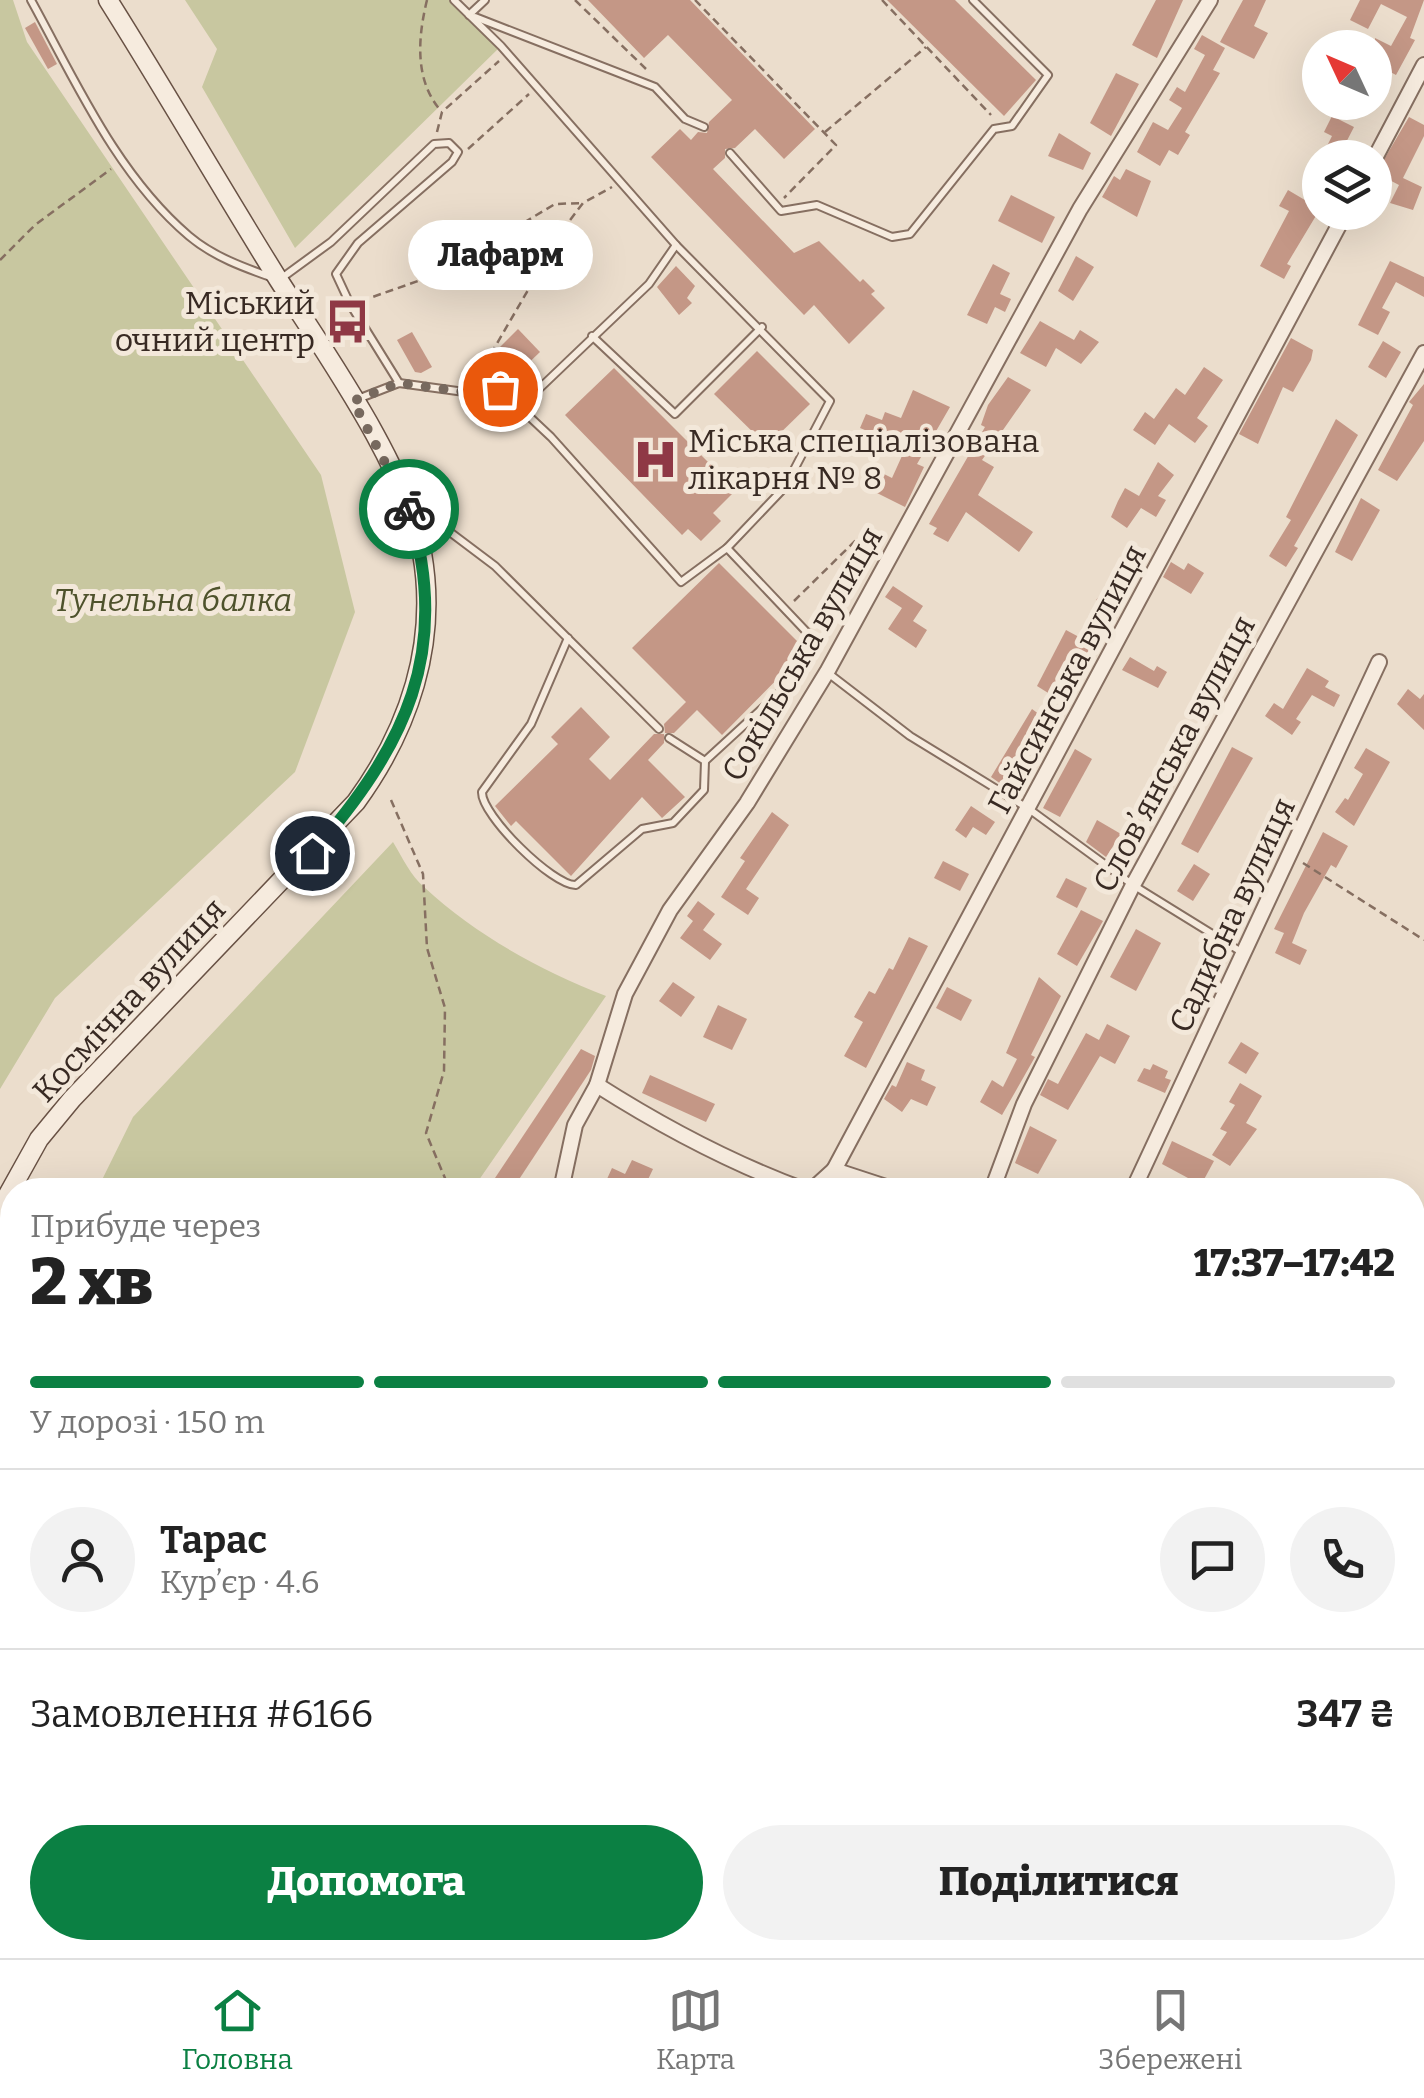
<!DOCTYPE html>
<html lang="uk">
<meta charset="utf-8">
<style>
:root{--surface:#fff;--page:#f2f2f2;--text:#222;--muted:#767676;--line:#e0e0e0;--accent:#0b8043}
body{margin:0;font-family:Bitter,serif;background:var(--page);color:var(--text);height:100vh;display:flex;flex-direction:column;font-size:38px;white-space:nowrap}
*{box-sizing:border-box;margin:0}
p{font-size:32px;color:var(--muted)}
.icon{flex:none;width:55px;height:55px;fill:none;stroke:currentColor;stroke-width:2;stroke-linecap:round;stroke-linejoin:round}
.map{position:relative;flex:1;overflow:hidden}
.panel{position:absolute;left:0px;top:1178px;width:1425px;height:782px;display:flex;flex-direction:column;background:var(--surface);border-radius:40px 40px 0 0;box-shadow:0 10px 40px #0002}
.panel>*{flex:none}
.needle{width:65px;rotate:314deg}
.controls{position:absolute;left:1302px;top:30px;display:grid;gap:20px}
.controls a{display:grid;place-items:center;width:90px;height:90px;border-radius:50%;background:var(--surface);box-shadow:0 10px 40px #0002;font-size:50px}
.pin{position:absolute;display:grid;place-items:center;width:85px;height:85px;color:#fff;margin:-42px;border:5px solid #fff;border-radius:50%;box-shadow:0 2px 10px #0007}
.courier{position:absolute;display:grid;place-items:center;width:100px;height:100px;margin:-50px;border:8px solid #0b8043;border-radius:50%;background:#fff;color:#222;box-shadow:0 2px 12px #0007}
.bubble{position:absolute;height:70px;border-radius:35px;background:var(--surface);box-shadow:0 10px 40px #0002;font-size:32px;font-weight:800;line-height:70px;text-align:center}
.headline em{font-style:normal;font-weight:800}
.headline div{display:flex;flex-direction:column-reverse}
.headline{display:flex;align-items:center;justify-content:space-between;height:170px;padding:0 30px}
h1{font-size:65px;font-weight:800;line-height:75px}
.bar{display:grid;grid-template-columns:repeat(4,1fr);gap:15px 10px;align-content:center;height:120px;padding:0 30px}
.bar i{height:12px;border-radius:8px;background:var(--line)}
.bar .selected{background:var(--accent)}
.bar p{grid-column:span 4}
.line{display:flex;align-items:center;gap:25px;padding:0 30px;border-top:2px solid var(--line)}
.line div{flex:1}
.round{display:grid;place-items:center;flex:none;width:105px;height:105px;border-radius:52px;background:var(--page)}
.action{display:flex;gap:20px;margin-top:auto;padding:20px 30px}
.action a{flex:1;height:115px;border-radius:60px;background:var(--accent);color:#fff;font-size:40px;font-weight:800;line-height:115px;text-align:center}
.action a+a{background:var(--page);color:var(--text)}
.tabs{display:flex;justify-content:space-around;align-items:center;height:140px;border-top:2px solid var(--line);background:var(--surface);font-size:28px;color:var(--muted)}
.tabs a{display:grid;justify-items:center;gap:5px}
.tabs .selected{color:var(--accent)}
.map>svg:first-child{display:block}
.green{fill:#c8c7a0}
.building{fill:#c49786}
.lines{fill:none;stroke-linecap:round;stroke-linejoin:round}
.service-casing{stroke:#866f61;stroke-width:10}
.minor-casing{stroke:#866f61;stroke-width:18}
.tertiary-casing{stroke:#866f61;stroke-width:21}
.secondary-casing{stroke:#685144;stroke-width:21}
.path{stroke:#866f61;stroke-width:2.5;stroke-dasharray:8 5;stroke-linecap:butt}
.service{stroke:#f6ebde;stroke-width:6}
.minor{stroke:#f6ebde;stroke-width:14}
.tertiary{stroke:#f6ebde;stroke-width:18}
.secondary{stroke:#f6ebde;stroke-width:18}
.done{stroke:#77695e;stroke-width:10;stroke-dasharray:0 18}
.route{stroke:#0b8043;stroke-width:12}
.labels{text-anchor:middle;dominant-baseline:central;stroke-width:10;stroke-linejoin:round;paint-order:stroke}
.poi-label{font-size:32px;fill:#382a23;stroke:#f3e8da;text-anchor:end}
.park-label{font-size:32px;font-style:italic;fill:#4e522c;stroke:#f3e8da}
.street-label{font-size:32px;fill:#382a23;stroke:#f3e8da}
</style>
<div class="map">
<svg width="1424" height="1958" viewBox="0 0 1424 1958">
<rect width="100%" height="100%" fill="#ebddcc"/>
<g class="green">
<path d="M 0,0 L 13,0 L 27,42 L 321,475 L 355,612 L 295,772 L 55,998 L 0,1089 Z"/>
<path d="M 185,0 L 449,0 L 501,46 L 295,248 L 202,87 L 217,49 Z"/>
<path d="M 393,842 C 402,857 411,876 424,887 C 477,936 540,970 606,996 L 472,1190 L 97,1190 L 133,1117 Z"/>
<path d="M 588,1948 L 694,1948 L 691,1958 L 585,1958 Z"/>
</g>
<g class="building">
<path d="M 588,0 L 690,0 L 815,129 L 784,159 L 755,129 L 735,148 L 725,149 L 725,158 L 713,169 L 794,253 L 819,241 L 860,282 L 863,279 L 875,291 L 871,294 L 885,308 L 849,344 L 814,305 L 804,315 L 651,157 L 680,129 L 691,140 L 698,132 L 707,133 L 709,122 L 732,100 L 668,35 L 644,58 Z"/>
<path d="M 887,0 L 955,0 L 1036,80 L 1004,116 Z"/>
<path d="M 1156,0 L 1183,0 L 1157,58 L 1132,45 Z"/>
<path d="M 1243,0 L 1266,0 L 1254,26 L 1268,33 L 1254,59 L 1220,42 Z"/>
<path d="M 1360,0 L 1424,0 L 1410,38 L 1415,40 L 1396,75 L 1375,64 L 1375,38 L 1391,46 L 1407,17 L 1381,4 L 1368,29 L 1350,20 Z"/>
<path d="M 35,22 L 57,64 L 48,69 L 25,28 Z"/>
<path d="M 1202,35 L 1225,48 L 1213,70 L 1220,73 L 1185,132 L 1190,135 L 1178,155 L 1169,150 L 1160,166 L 1137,152 L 1153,122 L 1168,130 L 1182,108 L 1169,100 L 1177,87 L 1185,92 L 1205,55 L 1194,49 Z"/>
<path d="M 1116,73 L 1139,84 L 1111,136 L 1090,123 Z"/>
<path d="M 1332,116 L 1354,127 L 1338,158 L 1321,158 L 1332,136 L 1324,132 Z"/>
<path d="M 1409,117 L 1424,125 L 1424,136 L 1403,178 L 1422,187 L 1413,210 L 1390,203 L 1399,185 L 1376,173 Z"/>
<path d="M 1059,133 L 1091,153 L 1083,170 L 1048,156 Z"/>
<path d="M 1126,169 L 1151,181 L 1137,217 L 1102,197 L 1114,176 L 1120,180 Z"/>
<path d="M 1288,190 L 1320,209 L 1287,264 L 1291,266 L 1284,279 L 1260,266 L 1289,211 L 1279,206 Z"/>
<path d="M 1011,195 L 1055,217 L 1042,243 L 998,221 Z"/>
<path d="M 1076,256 L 1094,267 L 1073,301 L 1058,291 Z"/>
<path d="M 1390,261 L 1424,277 L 1424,297 L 1396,282 L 1382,308 L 1390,312 L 1378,335 L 1358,325 Z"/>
<path d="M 993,264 L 1010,273 L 1000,294 L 1011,299 L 1005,312 L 995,307 L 987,324 L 967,315 Z"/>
<path d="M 676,266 L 695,286 L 687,298 L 692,303 L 679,315 L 657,287 Z"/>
<path d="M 1040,321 L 1074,340 L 1080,330 L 1099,342 L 1081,364 L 1056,348 L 1046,367 L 1020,353 Z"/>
<path d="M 518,329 L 540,352 L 517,374 L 495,352 Z"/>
<path d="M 412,332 L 432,367 L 421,373 L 415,372 L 397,340 Z"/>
<path d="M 1291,338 L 1313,350 L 1311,360 L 1293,392 L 1283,387 L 1258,444 L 1239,434 Z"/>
<path d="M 1383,341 L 1401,352 L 1386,378 L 1368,367 Z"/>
<path d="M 757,351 L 810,404 L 767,446 L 714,394 Z"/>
<path d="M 1204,367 L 1223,380 L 1197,418 L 1208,426 L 1195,443 L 1169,424 L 1155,445 L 1133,430 L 1145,412 L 1154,419 L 1176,388 L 1185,395 Z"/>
<path d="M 614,368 L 736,490 L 713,513 L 721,521 L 701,541 L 688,529 L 682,535 L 565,415 Z"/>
<path d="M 1008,377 L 1031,390 L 982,460 L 994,467 L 978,495 L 1033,532 L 1019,552 L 966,512 L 948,542 L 933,534 L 937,528 L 929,524 L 985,427 L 981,425 L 988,405 Z"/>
<path d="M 1424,384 L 1424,441 L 1397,481 L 1378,470 L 1413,405 L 1409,402 Z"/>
<path d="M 913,390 L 950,407 L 917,464 L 924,467 L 905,507 L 871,490 L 880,472 L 892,478 L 906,447 L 860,428 L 866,414 L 882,420 L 885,412 L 901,418 Z"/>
<path d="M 1336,419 L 1358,435 L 1294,546 L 1298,548 L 1286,567 L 1269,556 L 1291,520 L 1286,517 Z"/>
<path d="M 1158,462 L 1174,475 L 1158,496 L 1166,500 L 1156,517 L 1141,508 L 1127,528 L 1111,517 L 1118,501 L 1125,488 L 1139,496 Z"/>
<path d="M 1361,498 L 1380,510 L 1352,561 L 1335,552 Z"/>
<path d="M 1171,562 L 1184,570 L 1188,563 L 1204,573 L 1191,594 L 1163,577 Z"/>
<path d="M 719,563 L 806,650 L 722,735 L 697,710 L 674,733 L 665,733 L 664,724 L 686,702 L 632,648 Z"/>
<path d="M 1110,584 L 1124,592 L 1098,640 L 1085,633 L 1102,604 L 1096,600 Z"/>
<path d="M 893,586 L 923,606 L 913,621 L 927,630 L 916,648 L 888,629 L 902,608 L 885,597 Z"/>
<path d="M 1233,627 L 1251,637 L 1238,659 L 1221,649 Z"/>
<path d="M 1066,630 L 1092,644 L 1061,701 L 1037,686 Z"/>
<path d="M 1130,657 L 1154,671 L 1157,666 L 1167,672 L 1158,688 L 1122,670 Z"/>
<path d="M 1307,668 L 1329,681 L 1325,687 L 1340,695 L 1334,707 L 1312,695 L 1296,719 L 1301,722 L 1292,735 L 1265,716 L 1274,703 L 1283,709 Z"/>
<path d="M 1408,689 L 1420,699 L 1424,694 L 1424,730 L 1397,704 Z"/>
<path d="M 581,707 L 610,737 L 589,759 L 610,780 L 654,734 L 664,734 L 664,743 L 648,760 L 685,797 L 662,818 L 642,797 L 571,876 L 516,821 L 511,826 L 495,806 L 558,744 L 551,737 Z"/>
<path d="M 1032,709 L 1055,726 L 1040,747 L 1030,739 L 1015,762 L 1024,768 L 1012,786 L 1003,780 L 1001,784 L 991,777 Z"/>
<path d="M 1232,747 L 1253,758 L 1198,853 L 1181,844 Z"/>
<path d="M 1366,748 L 1390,762 L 1354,826 L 1335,812 L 1345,798 L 1348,800 L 1363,774 L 1354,768 Z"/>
<path d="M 1075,749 L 1092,759 L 1060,817 L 1043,808 Z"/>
<path d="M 1156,769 L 1174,785 L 1166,800 L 1145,789 Z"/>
<path d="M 971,806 L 995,822 L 986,835 L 973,827 L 966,838 L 955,830 Z"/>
<path d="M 772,812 L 789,825 L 746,889 L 759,898 L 748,915 L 721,897 L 745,861 L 740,858 Z"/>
<path d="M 1097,820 L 1121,834 L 1106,857 L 1086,842 Z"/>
<path d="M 1129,822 L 1147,831 L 1136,853 L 1118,843 Z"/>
<path d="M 1323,832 L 1348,846 L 1336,868 L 1331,865 L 1304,913 L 1292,943 L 1307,950 L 1300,965 L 1275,953 L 1284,933 L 1274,929 Z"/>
<path d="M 943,861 L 969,874 L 960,891 L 934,878 Z"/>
<path d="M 1194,864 L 1210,874 L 1193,901 L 1177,891 Z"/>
<path d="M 1066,878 L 1087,888 L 1077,908 L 1056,897 Z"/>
<path d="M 698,901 L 715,914 L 703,930 L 722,944 L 710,960 L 680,938 L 693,921 L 687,916 Z"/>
<path d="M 1081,910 L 1103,921 L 1077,966 L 1057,954 Z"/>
<path d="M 1136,929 L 1161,943 L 1136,991 L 1110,977 Z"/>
<path d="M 909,937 L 928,946 L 866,1068 L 844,1056 L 863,1022 L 854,1017 L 869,991 L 875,994 L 889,968 L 893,970 Z"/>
<path d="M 1039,977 L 1061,996 L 1031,1055 L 1035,1057 L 1002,1115 L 980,1102 L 992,1080 L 1003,1087 L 1017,1059 L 1006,1053 Z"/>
<path d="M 673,982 L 695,997 L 681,1017 L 659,1001 Z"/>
<path d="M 947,987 L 972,1000 L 961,1021 L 936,1008 Z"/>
<path d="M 718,1005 L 747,1019 L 732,1050 L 703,1037 Z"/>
<path d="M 1107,1024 L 1130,1036 L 1115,1064 L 1100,1056 L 1068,1110 L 1040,1095 L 1048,1079 L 1058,1084 L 1086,1033 L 1099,1040 Z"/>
<path d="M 1241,1042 L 1259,1053 L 1246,1074 L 1228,1063 Z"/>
<path d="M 581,1049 L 595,1056 L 591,1070 L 512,1190 L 487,1190 Z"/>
<path d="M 907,1062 L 925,1070 L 921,1080 L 936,1087 L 927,1106 L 911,1099 L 902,1112 L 884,1099 L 892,1085 L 896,1087 Z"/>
<path d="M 1153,1064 L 1168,1071 L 1165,1078 L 1171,1080 L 1165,1093 L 1137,1081 L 1144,1068 L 1150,1070 Z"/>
<path d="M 650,1075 L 715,1104 L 706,1122 L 642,1093 Z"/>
<path d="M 1240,1083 L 1262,1096 L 1246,1123 L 1257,1129 L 1230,1166 L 1212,1155 L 1227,1132 L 1220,1129 L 1235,1105 L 1229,1102 Z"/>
<path d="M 1030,1126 L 1057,1140 L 1038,1174 L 1015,1163 Z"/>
<path d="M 1172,1141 L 1214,1161 L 1201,1185 L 1162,1164 Z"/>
<path d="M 632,1160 L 653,1169 L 643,1190 L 630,1190 L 607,1179 L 612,1168 L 625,1174 Z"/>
</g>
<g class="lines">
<defs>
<g id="service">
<path d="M 31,0 C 76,82 117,175 189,236 C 215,258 248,269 279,280 L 331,242 L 434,144 L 449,143 L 458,152 L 452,162 L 358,243 L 336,274 L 350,304 L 399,383"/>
<path d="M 454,0 L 501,46 L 676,245 L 649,284 L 520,407"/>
<path d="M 469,15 L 485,0"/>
<path d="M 475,17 L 655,87 L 685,119 L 704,127"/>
<path d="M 730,153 L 781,211 L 817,205 L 892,237 L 910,234 L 994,129 L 1012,126 L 1048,75 L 973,0"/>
<path d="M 676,245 L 830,401 L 785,487 L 727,548"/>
<path d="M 592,336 L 675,414 L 762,327"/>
<path d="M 355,400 L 399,383 L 479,394 L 500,389 L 551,437 L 681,582 L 727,548 L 817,643 L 803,671 L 705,761 L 669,738"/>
<path d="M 414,505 L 495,566 L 659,729"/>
<path d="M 568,638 L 531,724 L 482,792 C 481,815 553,886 576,885 L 642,829 L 673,823 L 704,790 L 705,761"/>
<path d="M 828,673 L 910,736 L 1029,809 L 1133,885 L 1243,953"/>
<path d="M 422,1948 L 459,1958"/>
<path d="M 1060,1948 L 1068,1958"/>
<path d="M 380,1958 L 383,1948"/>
<path d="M 710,1958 L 713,1948"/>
<path d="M 1243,1958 L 1246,1948"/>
</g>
<g id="minor">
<path d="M 1375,158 L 1424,65"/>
<path d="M 597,1085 C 663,1127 731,1163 804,1190"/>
<path d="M 834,1170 L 1346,212"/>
<path d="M 561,1190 L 575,1125 L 597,1085 L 625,994 L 670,910 L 747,803 L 827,672 L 1080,209 L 1210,0"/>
<path d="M 812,1190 L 834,1170 L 895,1190"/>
<path d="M 992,1190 L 1024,1104 L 1133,885 L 1424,353"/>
<path d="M 1133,1190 L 1379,662"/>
<path d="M 1412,1413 L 1424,1392"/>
<path d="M 1412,1470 L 1424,1477"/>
</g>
<g id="tertiary">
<path d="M 0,1301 L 12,1303"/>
<path d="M 1412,1644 L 1424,1655"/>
</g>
<g id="secondary">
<path d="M 0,1209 L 39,1139 L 72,1099 L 356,802 C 409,729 438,644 422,553 C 407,467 325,353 278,279 C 220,186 166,92 108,0"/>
<path d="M 0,1774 L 12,1812"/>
<path d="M 55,1948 L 58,1958"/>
</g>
</defs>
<use href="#service" class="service-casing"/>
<use href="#minor" class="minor-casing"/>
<use href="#tertiary" class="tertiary-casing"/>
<use href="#secondary" class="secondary-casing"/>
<g class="path">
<path d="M 427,0 C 418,37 414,80 441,111"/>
<path d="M 575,0 L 646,69"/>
<path d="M 695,0 L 836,145 L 784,198"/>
<path d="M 882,0 L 991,115"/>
<path d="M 437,132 L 442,112 L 499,61"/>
<path d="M 825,132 L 926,47"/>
<path d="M 468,149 L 529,94"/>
<path d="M 0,260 L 35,225 L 111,169"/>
<path d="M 361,301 L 438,274 L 555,204 L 583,203"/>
<path d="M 484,379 L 488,359 L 564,228 L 583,203 L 612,187"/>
<path d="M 794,601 L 858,538 L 877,549"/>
<path d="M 391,800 L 423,874 L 427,948 L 445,1008 L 444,1071 L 426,1133 L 450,1190"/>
<path d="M 1303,863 L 1424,940"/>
<path d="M 1412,1673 L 1424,1681"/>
<path d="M 1412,1902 L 1424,1905"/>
<path d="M 799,1948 L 816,1958"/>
<path d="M 932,1958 L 935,1948"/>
</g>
<use href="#service" class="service"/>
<use href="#minor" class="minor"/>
<use href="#tertiary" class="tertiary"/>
<use href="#secondary" class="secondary"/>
</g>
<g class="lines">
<path class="done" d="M 409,509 L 353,401 L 399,383 L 479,394 L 500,389"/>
<path class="route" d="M 312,853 C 405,747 453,651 409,509"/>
</g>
<defs>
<symbol id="bus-bare" viewBox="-9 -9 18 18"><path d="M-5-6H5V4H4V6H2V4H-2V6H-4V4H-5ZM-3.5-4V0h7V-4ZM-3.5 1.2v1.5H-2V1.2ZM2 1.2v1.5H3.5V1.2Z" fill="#8f3845" stroke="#f3e8da" stroke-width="2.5" paint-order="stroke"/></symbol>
<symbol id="hospital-bare" viewBox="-9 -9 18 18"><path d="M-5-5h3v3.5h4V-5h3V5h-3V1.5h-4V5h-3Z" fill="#8f3845" stroke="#f3e8da" stroke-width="2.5" paint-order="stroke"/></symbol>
</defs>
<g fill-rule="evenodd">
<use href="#bus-bare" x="316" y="290" width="63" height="63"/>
<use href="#hospital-bare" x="624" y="428" width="63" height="63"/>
</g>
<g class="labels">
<g class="poi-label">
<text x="315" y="303">Міський<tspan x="315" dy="37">очний центр</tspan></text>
<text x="688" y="441" text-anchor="start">Міська спеціалізована<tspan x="688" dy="37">лікарня № 8</tspan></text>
</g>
<g class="park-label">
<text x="173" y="600">Тунельна балка</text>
</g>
<g class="street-label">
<text transform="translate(802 654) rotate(-60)">Сокільська вулиця</text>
<text transform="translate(1067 679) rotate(-62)">Гайсинська вулиця</text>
<text transform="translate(1174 754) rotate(-62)">Словʼянська вулиця</text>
<text transform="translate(1232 915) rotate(-65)">Садибна вулиця</text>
<text transform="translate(129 1000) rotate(-47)">Космічна вулиця</text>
</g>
</g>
</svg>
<div class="controls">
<a><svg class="needle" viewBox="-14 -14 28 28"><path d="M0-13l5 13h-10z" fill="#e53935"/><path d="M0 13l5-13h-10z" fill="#767676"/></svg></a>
<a><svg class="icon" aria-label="layers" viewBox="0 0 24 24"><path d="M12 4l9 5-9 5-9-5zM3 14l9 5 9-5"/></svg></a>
</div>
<div class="pin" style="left:500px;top:389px;background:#ea580c"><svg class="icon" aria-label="bag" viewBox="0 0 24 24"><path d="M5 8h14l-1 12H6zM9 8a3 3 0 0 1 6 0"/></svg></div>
<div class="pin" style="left:312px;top:853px;background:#1f2937"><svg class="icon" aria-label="home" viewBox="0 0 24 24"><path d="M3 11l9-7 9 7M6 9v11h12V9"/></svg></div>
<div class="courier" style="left:409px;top:509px"><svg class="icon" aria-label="bike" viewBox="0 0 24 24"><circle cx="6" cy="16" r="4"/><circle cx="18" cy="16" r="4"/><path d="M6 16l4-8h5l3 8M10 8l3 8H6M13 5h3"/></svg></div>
<div class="bubble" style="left:408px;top:220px;width:185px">Лафарм</div>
<section class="panel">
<div class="headline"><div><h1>2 хв</h1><p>Прибуде через</p></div><em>17:37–17:42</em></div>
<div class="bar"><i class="selected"></i><i class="selected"></i><i class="selected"></i><i></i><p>У дорозі · 150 m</p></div>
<div class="line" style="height:180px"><a class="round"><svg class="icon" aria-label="person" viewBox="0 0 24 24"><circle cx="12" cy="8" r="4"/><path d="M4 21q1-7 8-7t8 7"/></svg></a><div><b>Тарас</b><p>Кур’єр · 4.6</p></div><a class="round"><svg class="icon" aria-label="chat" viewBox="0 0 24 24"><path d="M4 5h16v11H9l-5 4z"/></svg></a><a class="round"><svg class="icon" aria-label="phone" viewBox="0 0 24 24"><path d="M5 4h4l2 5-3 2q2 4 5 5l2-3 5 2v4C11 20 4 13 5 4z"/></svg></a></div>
<div class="line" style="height:130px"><div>Замовлення #6166</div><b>347 ₴</b></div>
<div class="action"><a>Допомога</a><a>Поділитися</a></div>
</section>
</div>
<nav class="tabs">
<a class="selected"><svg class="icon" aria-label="home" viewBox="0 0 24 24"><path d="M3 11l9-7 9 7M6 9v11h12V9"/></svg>Головна</a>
<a><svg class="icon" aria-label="map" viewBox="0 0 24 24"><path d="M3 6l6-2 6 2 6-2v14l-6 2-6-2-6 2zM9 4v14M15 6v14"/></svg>Карта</a>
<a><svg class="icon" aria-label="saved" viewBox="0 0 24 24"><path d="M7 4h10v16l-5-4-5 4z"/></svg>Збережені</a>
</nav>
